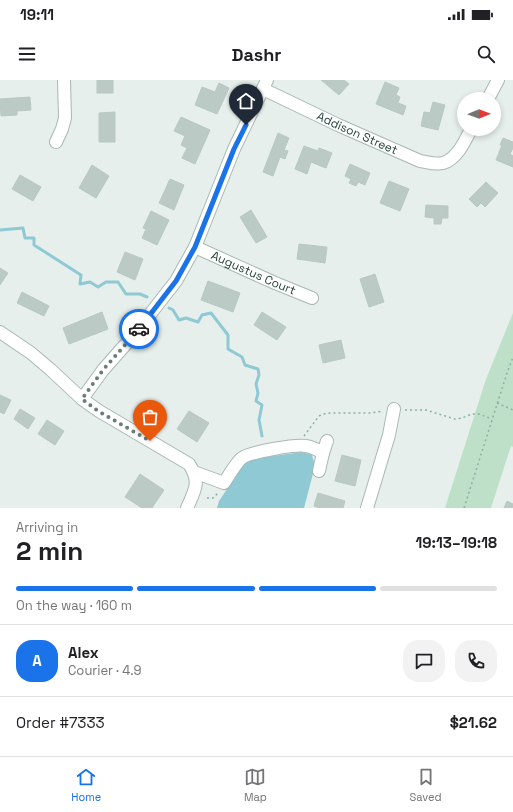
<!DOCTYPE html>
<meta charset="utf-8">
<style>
:root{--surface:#fff;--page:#f2f2f2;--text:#202124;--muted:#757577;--line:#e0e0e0;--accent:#1a73e8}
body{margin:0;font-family:"Space Grotesk",sans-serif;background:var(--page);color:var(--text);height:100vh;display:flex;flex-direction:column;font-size:15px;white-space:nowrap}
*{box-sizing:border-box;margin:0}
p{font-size:13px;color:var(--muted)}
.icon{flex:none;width:22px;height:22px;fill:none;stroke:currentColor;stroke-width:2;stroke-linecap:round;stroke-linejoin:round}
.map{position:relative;height:428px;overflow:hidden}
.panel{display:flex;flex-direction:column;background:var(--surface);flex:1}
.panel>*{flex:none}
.needle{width:26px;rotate:89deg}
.controls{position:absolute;left:457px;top:12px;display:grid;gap:8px}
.controls a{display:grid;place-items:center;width:44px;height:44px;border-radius:50%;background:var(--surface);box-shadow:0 2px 6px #0003;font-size:20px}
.pin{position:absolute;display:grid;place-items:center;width:34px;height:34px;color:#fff;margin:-41px -17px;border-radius:50% 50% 50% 0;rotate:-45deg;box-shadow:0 0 4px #0007}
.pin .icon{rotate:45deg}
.courier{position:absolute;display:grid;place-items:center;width:40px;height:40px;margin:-20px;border:3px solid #1a73e8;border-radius:50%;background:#fff;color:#222;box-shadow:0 1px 5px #0007}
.headline em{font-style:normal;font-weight:700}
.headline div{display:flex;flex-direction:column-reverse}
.headline{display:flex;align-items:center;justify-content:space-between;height:68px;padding:0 16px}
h1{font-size:26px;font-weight:700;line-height:30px}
.bar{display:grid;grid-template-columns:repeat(4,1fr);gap:6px 4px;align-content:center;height:48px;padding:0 16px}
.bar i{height:5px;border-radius:3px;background:var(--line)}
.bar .selected{background:var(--accent)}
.bar p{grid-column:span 4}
.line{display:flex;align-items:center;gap:10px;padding:0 16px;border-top:1px solid var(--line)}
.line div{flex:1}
.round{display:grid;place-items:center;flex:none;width:42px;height:42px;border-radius:16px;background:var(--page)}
.status{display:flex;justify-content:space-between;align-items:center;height:28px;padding:0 20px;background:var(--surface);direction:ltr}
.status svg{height:11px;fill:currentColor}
header{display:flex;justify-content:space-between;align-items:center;height:52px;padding:0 16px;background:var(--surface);font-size:18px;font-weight:700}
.tabs{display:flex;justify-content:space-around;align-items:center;height:56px;border-top:1px solid var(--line);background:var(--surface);font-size:11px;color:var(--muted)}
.tabs a{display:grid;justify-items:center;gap:2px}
.tabs .selected{color:var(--accent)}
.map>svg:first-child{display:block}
.green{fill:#bfe0c8}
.water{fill:#8ec9d4}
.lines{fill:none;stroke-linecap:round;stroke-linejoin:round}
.stream{stroke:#8ec9d4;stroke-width:3}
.building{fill:#bbcac4;stroke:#b8c9c2}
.minor-casing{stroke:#a8b8b2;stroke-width:14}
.path{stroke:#86b3a5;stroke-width:1.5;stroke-dasharray:2 3;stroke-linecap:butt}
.minor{stroke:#fff;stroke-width:12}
.done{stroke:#687f78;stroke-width:4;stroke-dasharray:0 7.2}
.route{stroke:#1a73e8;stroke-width:5}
.labels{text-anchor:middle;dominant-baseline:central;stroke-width:3;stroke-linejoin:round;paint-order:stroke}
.street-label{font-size:12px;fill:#24423a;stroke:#f7fbf9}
</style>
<div class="status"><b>19:11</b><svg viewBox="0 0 49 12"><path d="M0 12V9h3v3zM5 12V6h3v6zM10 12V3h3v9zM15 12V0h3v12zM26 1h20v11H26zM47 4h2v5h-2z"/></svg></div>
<header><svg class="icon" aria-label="menu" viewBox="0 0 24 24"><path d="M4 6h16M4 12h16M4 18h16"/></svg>Dashr<svg class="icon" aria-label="search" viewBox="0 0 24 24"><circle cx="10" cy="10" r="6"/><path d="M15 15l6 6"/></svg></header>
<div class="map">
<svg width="513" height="428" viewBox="0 0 513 428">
<rect width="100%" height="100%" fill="#e6efeb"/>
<path class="green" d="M 513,233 L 513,367 L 511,366 L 491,428 L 445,428 L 486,299 Z"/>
<path class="water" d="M 302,372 L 312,375 L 315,386 L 304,428 L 217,428 L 219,421 L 244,384 L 252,379 Z"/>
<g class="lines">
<g class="stream">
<path d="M 0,150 L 23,148 L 25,158 L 34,158 L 34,165 L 81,195 L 80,204 L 90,202 L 98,207 L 106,202 L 118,202 L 126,214 L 140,214 L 147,217"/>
<path d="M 169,228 L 173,230 L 179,240 L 186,238 L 198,242 L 202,235 L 211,233 L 228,255 L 228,269 L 242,277 L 245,285 L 258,289 L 259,295 L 256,304 L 258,313 L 256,321 L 262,325 L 259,340 L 262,356"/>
</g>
</g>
<g class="building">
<rect x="97" y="0" width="16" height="13"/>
<path d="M 321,0 L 344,0 L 349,4 L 339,15 Z"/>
<path d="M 385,2 L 399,8 L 396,15 L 400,17 L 398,23 L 406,26 L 403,35 L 376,24 Z"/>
<path d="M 219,3 L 229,8 L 217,34 L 195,25 L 202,7 L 215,12 Z"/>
<path d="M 30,17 L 31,30 L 17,31 L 17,35 L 1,36 L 0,19 Z"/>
<path d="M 433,22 L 445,25 L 438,50 L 421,46 L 424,32 L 430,33 Z"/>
<path d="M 115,32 L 115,62 L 99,62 L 99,33 Z"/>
<path d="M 181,37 L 210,50 L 195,84 L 182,78 L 187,68 L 181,65 L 185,56 L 174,51 Z"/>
<path d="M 278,53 L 289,58 L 284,70 L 288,71 L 285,79 L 280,77 L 273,96 L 263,92 Z"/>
<path d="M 503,58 L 513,62 L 513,68 L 510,74 L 513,76 L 513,87 L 496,80 L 502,65 L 500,65 Z"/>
<path d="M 304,66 L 318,71 L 319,68 L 332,73 L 326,88 L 311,82 L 307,94 L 295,89 Z"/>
<path d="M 350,84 L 370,93 L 365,105 L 358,102 L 356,106 L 349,103 L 351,99 L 345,96 Z"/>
<path d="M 92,85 L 109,96 L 96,118 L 79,108 Z"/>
<path d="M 20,95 L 41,107 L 33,121 L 12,109 Z"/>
<path d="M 170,99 L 184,105 L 174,130 L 159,123 Z"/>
<path d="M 389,101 L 409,109 L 400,131 L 380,123 Z"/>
<path d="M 486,102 L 498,113 L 485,127 L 481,123 L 477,127 L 469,119 Z"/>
<path d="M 426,125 L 448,126 L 448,138 L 442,138 L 441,144 L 434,144 L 434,138 L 425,137 Z"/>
<path d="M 251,130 L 267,157 L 256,163 L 240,137 Z"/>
<path d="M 151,131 L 169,140 L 157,165 L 142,158 L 146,149 L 143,148 Z"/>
<path d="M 299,164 L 327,167 L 325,183 L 297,179 Z"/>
<path d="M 125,172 L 143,179 L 135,200 L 117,192 Z"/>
<path d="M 0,188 L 8,193 L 0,205 Z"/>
<path d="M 375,194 L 384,222 L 369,227 L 360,199 Z"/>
<path d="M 208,201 L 240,213 L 233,232 L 201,220 Z"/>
<path d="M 22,212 L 49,226 L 44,236 L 17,223 Z"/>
<path d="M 102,232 L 108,249 L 69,264 L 63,248 Z"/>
<path d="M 262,232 L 286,247 L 277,260 L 254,245 Z"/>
<path d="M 341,260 L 345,278 L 323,283 L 319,265 Z"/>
<path d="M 0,315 L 11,320 L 4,334 L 0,332 Z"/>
<path d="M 20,329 L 35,338 L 28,349 L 14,339 Z"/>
<path d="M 189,331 L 209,343 L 197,362 L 177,349 Z"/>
<path d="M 47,340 L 64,351 L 55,365 L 38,354 Z"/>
<path d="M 342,375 L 361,380 L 355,406 L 335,401 Z"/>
<path d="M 140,394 L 164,410 L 152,428 L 142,428 L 125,417 Z"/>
<path d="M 318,413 L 345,421 L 343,428 L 319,428 L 314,426 Z"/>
<path d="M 507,421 L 513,424 L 513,428 L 504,428 Z"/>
</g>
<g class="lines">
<defs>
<g id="minor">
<path id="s1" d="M 263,9 L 338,45 L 420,81 C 427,82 436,85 443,83 C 457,79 465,61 471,49"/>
<path d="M 488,19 L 498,0"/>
<path d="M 56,62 L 62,49 L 65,38 L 64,0"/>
<path id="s2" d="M 195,167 L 275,203 L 312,218"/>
<path d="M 0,252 L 31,273 L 51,290 L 82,319 L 99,331 L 189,384 C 201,402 195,410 187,428"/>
<path d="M 82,319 L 103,290 L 133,256 L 176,201 L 195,167 L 234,69 L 267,0"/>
<path d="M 323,373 L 327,361"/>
<path d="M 194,392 L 224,403 C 228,397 237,381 242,378 C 250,372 296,364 306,366 C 312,367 318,370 323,373 L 319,391"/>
<path d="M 367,428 L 389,355 L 394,329"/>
</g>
</defs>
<use href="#minor" class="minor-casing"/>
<g class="path">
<path d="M 497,323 L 513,330"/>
<path d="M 405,330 L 426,330 L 455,339 L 462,338 L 472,334 L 479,334 L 492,339"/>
<path d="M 304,356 L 319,336 L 323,334 L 331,333 L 370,333 L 383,331"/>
<path d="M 207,418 L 213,418 L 219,412"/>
<path d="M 464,428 L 507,293 L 513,277"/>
</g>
<use href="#minor" class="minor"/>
</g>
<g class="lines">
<path class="done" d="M 139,249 L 103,290 L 82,319 L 98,331 L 150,361"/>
<path class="route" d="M 139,249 L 176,201 L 195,167 L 234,69 L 246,45"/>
</g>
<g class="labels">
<g class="street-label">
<text stroke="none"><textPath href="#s1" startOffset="104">Addison Street</textPath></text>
<text stroke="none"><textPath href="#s2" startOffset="64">Augustus Court</textPath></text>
</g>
</g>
</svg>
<div class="controls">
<a><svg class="needle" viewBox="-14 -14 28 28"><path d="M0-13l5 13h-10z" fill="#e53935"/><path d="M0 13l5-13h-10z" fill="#757577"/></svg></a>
</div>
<div class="pin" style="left:150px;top:361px;background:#ea580c"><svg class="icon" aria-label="bag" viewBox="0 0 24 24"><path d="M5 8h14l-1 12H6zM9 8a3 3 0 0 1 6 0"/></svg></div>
<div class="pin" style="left:246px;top:45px;background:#1f2937"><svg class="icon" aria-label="home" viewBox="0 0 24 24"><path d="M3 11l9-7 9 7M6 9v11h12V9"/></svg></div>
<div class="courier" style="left:139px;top:249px"><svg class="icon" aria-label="car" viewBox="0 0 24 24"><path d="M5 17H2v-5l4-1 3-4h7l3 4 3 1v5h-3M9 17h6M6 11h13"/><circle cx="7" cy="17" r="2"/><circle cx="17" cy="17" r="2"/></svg></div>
</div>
<section class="panel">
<div class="headline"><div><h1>2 min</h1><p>Arriving in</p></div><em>19:13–19:18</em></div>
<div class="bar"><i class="selected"></i><i class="selected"></i><i class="selected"></i><i></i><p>On the way · 160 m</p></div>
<div class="line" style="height:72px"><b class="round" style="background:var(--accent);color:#fff">A</b><div><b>Alex</b><p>Courier · 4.9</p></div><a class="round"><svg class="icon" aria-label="chat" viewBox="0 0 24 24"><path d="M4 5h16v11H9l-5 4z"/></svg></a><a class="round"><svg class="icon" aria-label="phone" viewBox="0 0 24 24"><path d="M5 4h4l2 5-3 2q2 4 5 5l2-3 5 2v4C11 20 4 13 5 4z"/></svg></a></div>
<div class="line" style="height:52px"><div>Order #7333</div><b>$21.62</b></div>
</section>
<nav class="tabs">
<a class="selected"><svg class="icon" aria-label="home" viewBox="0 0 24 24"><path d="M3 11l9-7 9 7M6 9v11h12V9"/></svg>Home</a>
<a><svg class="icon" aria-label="map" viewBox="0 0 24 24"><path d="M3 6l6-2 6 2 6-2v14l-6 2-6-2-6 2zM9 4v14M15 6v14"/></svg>Map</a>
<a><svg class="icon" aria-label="saved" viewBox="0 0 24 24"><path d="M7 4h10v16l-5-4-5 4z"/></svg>Saved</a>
</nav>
